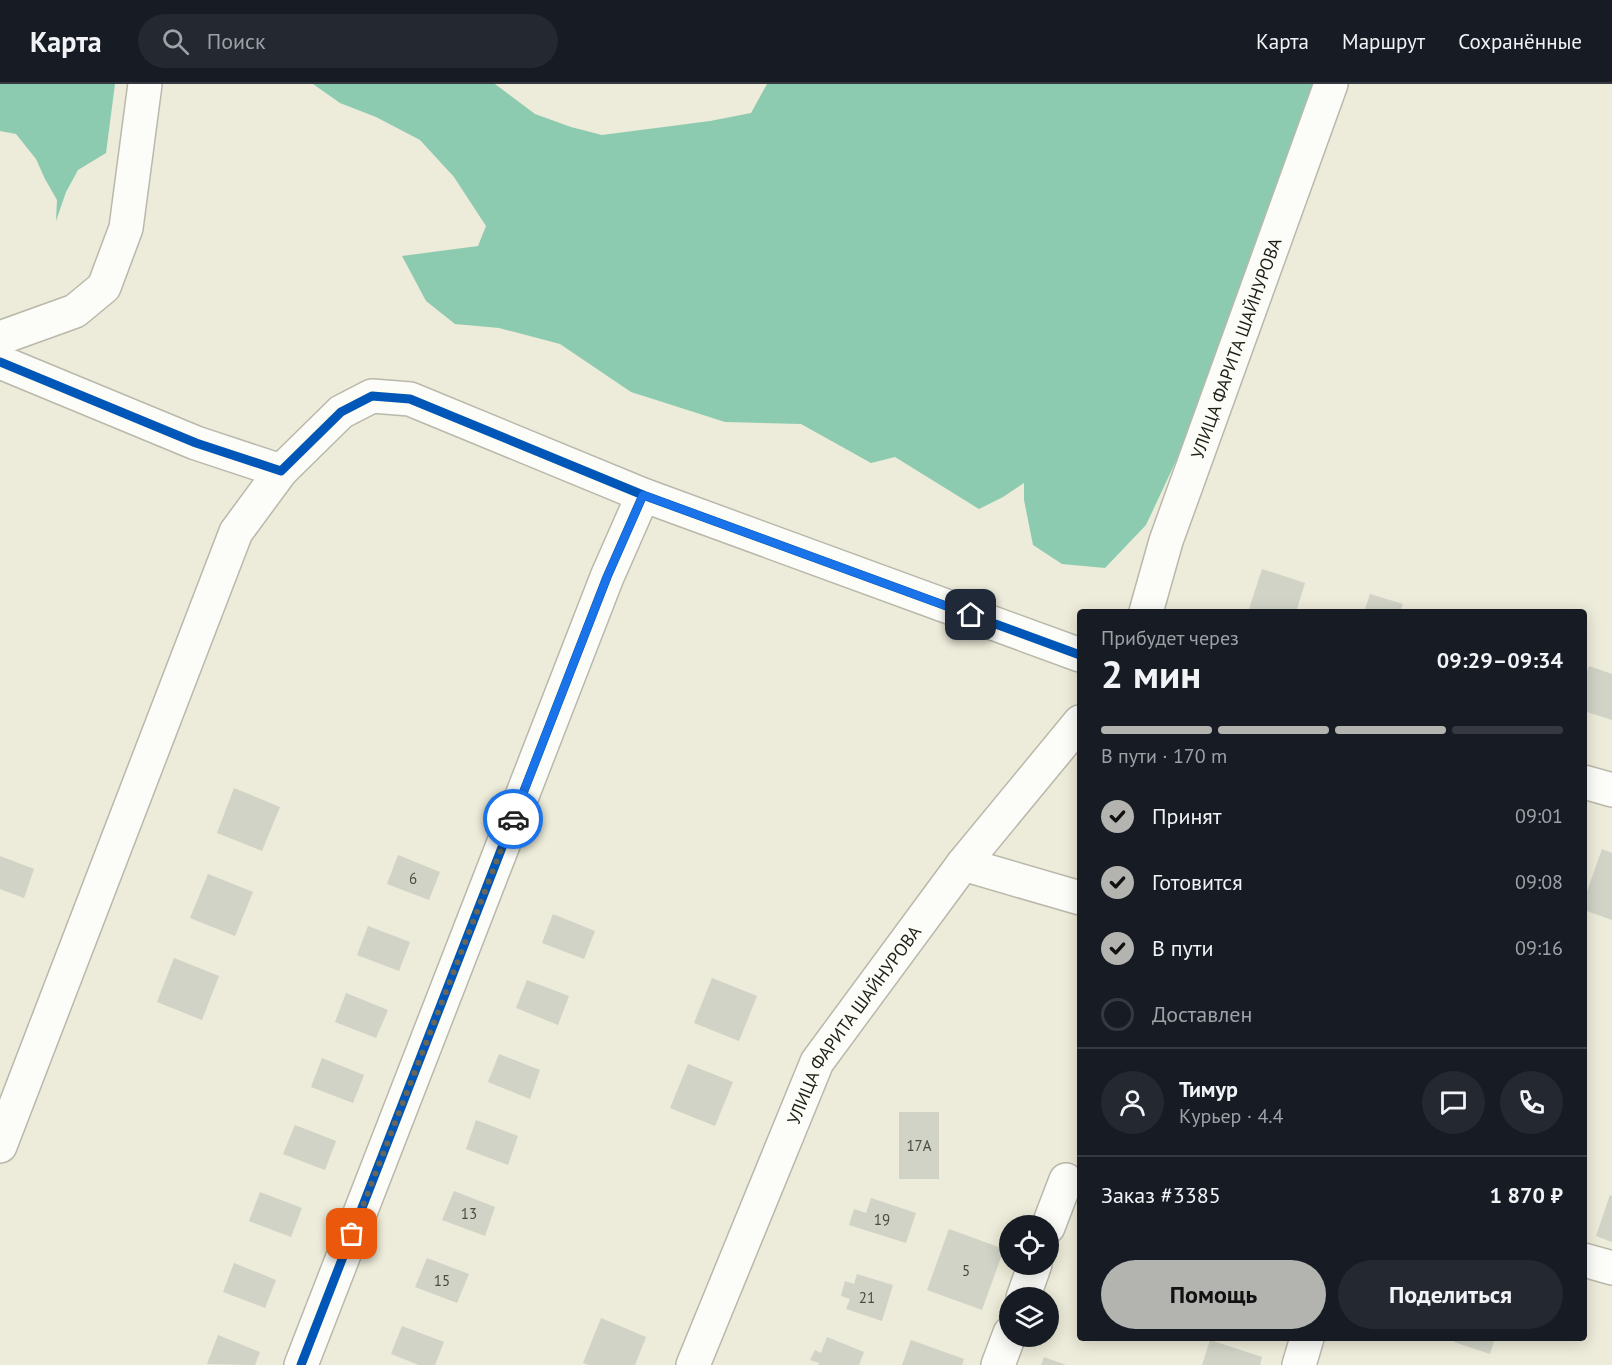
<!DOCTYPE html>
<html lang="ru">
<meta charset="utf-8">
<style>
:root{--surface:#171b24;--page:#242831;--text:#f1f3f6;--muted:#9ea1a6;--line:#363941;--accent:#b3b4af}
body{margin:0;font-family:"PT Sans",sans-serif;background:var(--page);color:var(--text);height:100vh;display:flex;flex-direction:column;font-size:22px;white-space:nowrap}
*{box-sizing:border-box;margin:0}
p{font-size:20px;color:var(--muted)}
.icon{flex:none;width:33px;height:33px;fill:none;stroke:currentColor;stroke-width:2;stroke-linecap:round;stroke-linejoin:round}
.map{position:relative;flex:1;overflow:hidden}
.sheet{position:absolute;left:1077px;top:525px;width:510px;height:732px;display:flex;flex-direction:column;background:var(--surface);border-radius:6px;box-shadow:0 3px 15px #0003}
.sheet>*{flex:none}
.tools{position:absolute;left:999px;top:1131px;display:grid;gap:12px}
.tools a{display:grid;place-items:center;width:60px;height:60px;border-radius:50%;background:var(--surface);box-shadow:0 3px 15px #0003;font-size:30px}
.pin{position:absolute;display:grid;place-items:center;width:51px;height:51px;color:#fff;margin:-26px;border-radius:12px;box-shadow:0 3px 9px #0006}
.courier{position:absolute;display:grid;place-items:center;width:60px;height:60px;margin:-30px;border:4px solid #1a73e8;border-radius:50%;background:#fff;color:#222;box-shadow:0 2px 8px #0007}
.overview em{font-style:normal;font-weight:700}
.overview div{display:flex;flex-direction:column-reverse}
.overview{display:flex;align-items:center;justify-content:space-between;height:102px;padding:0 24px}
h1{font-size:39px;font-weight:700;line-height:45px}
.bar{display:grid;grid-template-columns:repeat(4,1fr);gap:9px 6px;align-content:center;height:72px;padding:0 24px}
.bar i{height:8px;border-radius:4px;background:var(--line)}
.bar .on{background:var(--accent)}
.bar p{grid-column:span 4}
.line{display:flex;align-items:center;gap:15px;padding:0 24px;border-top:2px solid var(--line)}
.line div{flex:1}
.round{display:grid;place-items:center;flex:none;width:63px;height:63px;border-radius:32px;background:var(--page)}
ol{padding:0 24px;list-style:none}
li{display:flex;align-items:center;gap:18px;height:66px}
li p{margin-inline-start:auto}
li .icon{padding:6px;border-radius:50%;background:var(--accent);color:#111;stroke-width:4}
li:last-child{color:var(--muted)}
li i{width:33px;height:33px;border:3px solid var(--line);border-radius:50%}
.cta{display:flex;gap:12px;margin-top:auto;padding:12px 24px}
.cta a{flex:1;height:69px;border-radius:36px;background:var(--accent);color:#111;font-size:24px;font-weight:700;line-height:69px;text-align:center}
.cta a+a{background:var(--page);color:var(--text)}
header{display:flex;align-items:center;gap:36px;box-sizing:border-box;height:84px;padding:0 30px;background:var(--surface);border-bottom:2px solid var(--line)}
header strong{font-size:28px}
nav{display:flex;gap:33px;margin-inline-start:auto;font-size:21px}
.search{width:420px;height:54px;background:var(--page);display:flex;align-items:center;gap:15px;box-sizing:border-box;padding:0 21px;border-radius:33px;color:var(--muted);font-size:22px}
.map>svg:first-child{display:block}
.water{fill:#8dcbb0}
.building{fill:#d0d3c6}
.lines{fill:none;stroke-linecap:round;stroke-linejoin:round}
.minor-casing{stroke:#b9b8aa;stroke-width:36}
.minor{stroke:#fcfcf9;stroke-width:33}
.cycleway-casing{stroke:#fffdf1;stroke-width:13}
.cycleway{stroke:#0057b8;stroke-width:9}
.done{stroke:#676658;stroke-width:6;stroke-dasharray:0 10.8}
.route{stroke:#1a73e8;stroke-width:8}
.labels{text-anchor:middle;dominant-baseline:central;stroke-width:4.5;stroke-linejoin:round;paint-order:stroke}
.number-label{font-size:15px;fill:#4b4b3f}
.street-label{font-size:18px;fill:#1f1e12;stroke:#fffdf1}
</style>
<header>
<strong>Карта</strong>
<div class="search"><svg class="icon" aria-label="search" viewBox="0 0 24 24"><circle cx="10" cy="10" r="6"/><path d="M15 15l6 6"/></svg>Поиск</div>
<nav><a>Карта</a><a>Маршрут</a><a>Сохранённые</a></nav>
</header>
<div class="map">
<svg width="1612" height="1281" viewBox="0 0 1612 1281">
<rect width="100%" height="100%" fill="#edebd9"/>
<g class="water">
<path d="M 0,0 L 115,0 L 106,69 L 78,86 L 66,108 L 56,137 L 57,116 L 45,95 L 36,75 L 16,50 L 0,47 Z"/>
<path d="M 313,0 L 495,0 L 535,30 L 571,43 L 602,51 L 710,37 L 751,29 L 767,0 L 1313,0 L 1183,362 L 1146,441 L 1105,484 L 1062,480 L 1033,461 L 1024,416 L 1024,399 L 1003,413 L 979,425 L 895,373 L 871,379 L 801,340 L 725,338 L 631,308 L 560,260 L 499,244 L 455,240 L 426,217 L 402,172 L 478,162 L 486,142 L 454,93 L 420,56 L 376,33 L 340,19 Z"/>
</g>
<g class="building">
<path d="M 1262,485 L 1305,499 L 1296,528 L 1248,528 Z"/>
<path d="M 1370,510 L 1403,520 L 1400,528 L 1364,528 Z"/>
<path d="M 1589,582 L 1612,590 L 1612,636 L 1584,627 L 1584,597 Z"/>
<path d="M 234,704 L 280,723 L 262,767 L 217,749 Z"/>
<path d="M 1602,765 L 1612,769 L 1612,836 L 1584,826 L 1584,816 Z"/>
<path d="M 398,771 L 440,788 L 429,816 L 387,800 Z"/>
<path d="M 0,772 L 34,785 L 24,814 L 0,805 Z"/>
<path d="M 208,790 L 253,808 L 235,852 L 190,834 Z"/>
<path d="M 553,830 L 595,847 L 584,875 L 542,859 Z"/>
<path d="M 368,842 L 410,858 L 399,887 L 357,871 Z"/>
<path d="M 174,874 L 219,892 L 202,936 L 157,918 Z"/>
<path d="M 712,894 L 757,912 L 739,957 L 694,939 Z"/>
<path d="M 527,896 L 569,912 L 558,941 L 516,924 Z"/>
<path d="M 346,909 L 388,926 L 376,954 L 335,938 Z"/>
<path d="M 499,970 L 540,986 L 530,1015 L 488,998 Z"/>
<path d="M 322,974 L 364,991 L 353,1019 L 311,1003 Z"/>
<path d="M 688,980 L 733,998 L 715,1042 L 670,1024 Z"/>
<rect x="899" y="1028" width="40" height="67"/>
<path d="M 476,1036 L 518,1052 L 508,1081 L 466,1065 Z"/>
<path d="M 295,1041 L 336,1057 L 325,1086 L 283,1070 Z"/>
<path d="M 454,1107 L 495,1123 L 485,1152 L 442,1136 Z"/>
<path d="M 260,1108 L 302,1124 L 291,1153 L 249,1137 Z"/>
<path d="M 1610,1111 L 1612,1112 L 1612,1158 L 1596,1152 Z"/>
<path d="M 871,1114 L 916,1129 L 906,1159 L 849,1141 L 854,1125 L 866,1129 Z"/>
<path d="M 949,1145 L 1004,1165 L 982,1226 L 927,1206 Z"/>
<path d="M 427,1174 L 469,1190 L 457,1219 L 415,1203 Z"/>
<path d="M 234,1179 L 276,1196 L 265,1224 L 223,1208 Z"/>
<path d="M 857,1190 L 893,1201 L 882,1237 L 846,1225 L 850,1215 L 841,1212 L 845,1197 L 854,1200 Z"/>
<path d="M 601,1234 L 646,1253 L 635,1281 L 589,1281 L 583,1279 Z"/>
<path d="M 402,1242 L 444,1258 L 435,1281 L 419,1281 L 391,1270 Z"/>
<path d="M 218,1251 L 260,1268 L 255,1281 L 207,1280 Z"/>
<path d="M 827,1253 L 864,1268 L 859,1281 L 818,1281 L 819,1279 L 810,1276 L 815,1266 L 821,1269 Z"/>
<path d="M 1455,1254 L 1495,1254 L 1490,1270 L 1454,1258 Z"/>
<path d="M 911,1256 L 964,1275 L 962,1281 L 902,1281 Z"/>
<path d="M 1210,1256 L 1262,1273 L 1260,1281 L 1202,1281 Z"/>
<path d="M 1044,1273 L 1066,1281 L 1041,1281 Z"/>
</g>
<g class="lines">
<defs>
<g id="minor">
<path d="M 0,254 L 75,227 L 104,203 L 126,144 L 145,0"/>
<path d="M 0,278 L 196,359 L 281,387 L 341,328 L 372,312 L 410,315 L 643,411 L 1080,571"/>
<path id="s1" d="M 1146,528 L 1166,457 L 1331,0"/>
<path d="M 1584,698 L 1612,706"/>
<path d="M 963,780 L 1080,814"/>
<path d="M 0,1062 L 236,448 L 281,387"/>
<path d="M 1048,1143 L 1066,1096"/>
<path d="M 1584,1176 L 1612,1184"/>
<path d="M 1023,1214 L 1035,1180"/>
<path d="M 301,1281 L 607,493 L 643,411"/>
<path id="s2" d="M 693,1281 L 817,978 L 963,780 L 1080,638"/>
<path d="M 998,1281 L 1010,1249"/>
<path d="M 1299,1281 L 1307,1254"/>
</g>
</defs>
<use href="#minor" class="minor-casing"/>
<use href="#minor" class="minor"/>
<defs>
<g id="cycleway">
<path d="M 0,278 L 196,359 L 281,387 L 341,328 L 372,312 L 410,315 L 643,411 L 1080,571"/>
<path d="M 301,1281 L 607,493 L 643,411"/>
</g>
</defs>
<use href="#cycleway" class="cycleway-casing"/>
<use href="#cycleway" class="cycleway"/>
</g>
<g class="lines">
<path class="done" d="M 352,1150 L 513,735"/>
<path class="route" d="M 513,735 L 607,493 L 643,411 L 971,531"/>
</g>
<g class="labels">
<g class="number-label">
<text x="413" y="794">6</text>
<text x="919" y="1061">17А</text>
<text x="469" y="1129">13</text>
<text x="882" y="1135">19</text>
<text x="966" y="1186">5</text>
<text x="442" y="1196">15</text>
<text x="867" y="1213">21</text>
</g>
<g class="street-label">
<text stroke="none"><textPath href="#s1" startOffset="279">УЛИЦА ФАРИТА ШАЙНУРОВА</textPath></text>
<text stroke="none"><textPath href="#s2" startOffset="378">УЛИЦА ФАРИТА ШАЙНУРОВА</textPath></text>
</g>
</g>
</svg>
<div class="tools">
<a><svg class="icon" aria-label="locate" viewBox="0 0 24 24"><circle cx="12" cy="12" r="6"/><path d="M12 2v4M12 18v4M2 12h4M18 12h4"/></svg></a>
<a><svg class="icon" aria-label="layers" viewBox="0 0 24 24"><path d="M12 4l9 5-9 5-9-5zM3 14l9 5 9-5"/></svg></a>
</div>
<div class="pin" style="left:352px;top:1150px;background:#ea580c"><svg class="icon" aria-label="bag" viewBox="0 0 24 24"><path d="M5 8h14l-1 12H6zM9 8a3 3 0 0 1 6 0"/></svg></div>
<div class="pin" style="left:971px;top:531px;background:#1f2937"><svg class="icon" aria-label="home" viewBox="0 0 24 24"><path d="M3 11l9-7 9 7M6 9v11h12V9"/></svg></div>
<div class="courier" style="left:513px;top:735px"><svg class="icon" aria-label="car" viewBox="0 0 24 24"><path d="M5 17H2v-5l4-1 3-4h7l3 4 3 1v5h-3M9 17h6M6 11h13"/><circle cx="7" cy="17" r="2"/><circle cx="17" cy="17" r="2"/></svg></div>
<section class="sheet">
<div class="overview"><div><h1>2 мин</h1><p>Прибудет через</p></div><em>09:29–09:34</em></div>
<div class="bar"><i class="on"></i><i class="on"></i><i class="on"></i><i></i><p>В пути · 170 m</p></div>
<ol>
<li><svg class="icon" aria-label="check" viewBox="0 0 24 24"><path d="M5 12l5 5 9-10"/></svg>Принят<p>09:01</p></li>
<li><svg class="icon" aria-label="check" viewBox="0 0 24 24"><path d="M5 12l5 5 9-10"/></svg>Готовится<p>09:08</p></li>
<li><svg class="icon" aria-label="check" viewBox="0 0 24 24"><path d="M5 12l5 5 9-10"/></svg>В пути<p>09:16</p></li>
<li><i></i>Доставлен</li>
</ol>
<div class="line" style="height:108px"><a class="round"><svg class="icon" aria-label="person" viewBox="0 0 24 24"><circle cx="12" cy="8" r="4"/><path d="M4 21q1-7 8-7t8 7"/></svg></a><div><b>Тимур</b><p>Курьер · 4.4</p></div><a class="round"><svg class="icon" aria-label="chat" viewBox="0 0 24 24"><path d="M4 5h16v11H9l-5 4z"/></svg></a><a class="round"><svg class="icon" aria-label="phone" viewBox="0 0 24 24"><path d="M5 4h4l2 5-3 2q2 4 5 5l2-3 5 2v4C11 20 4 13 5 4z"/></svg></a></div>
<div class="line" style="height:78px"><div>Заказ #3385</div><b>1 870 ₽</b></div>
<div class="cta"><a>Помощь</a><a>Поделиться</a></div>
</section>
</div>
